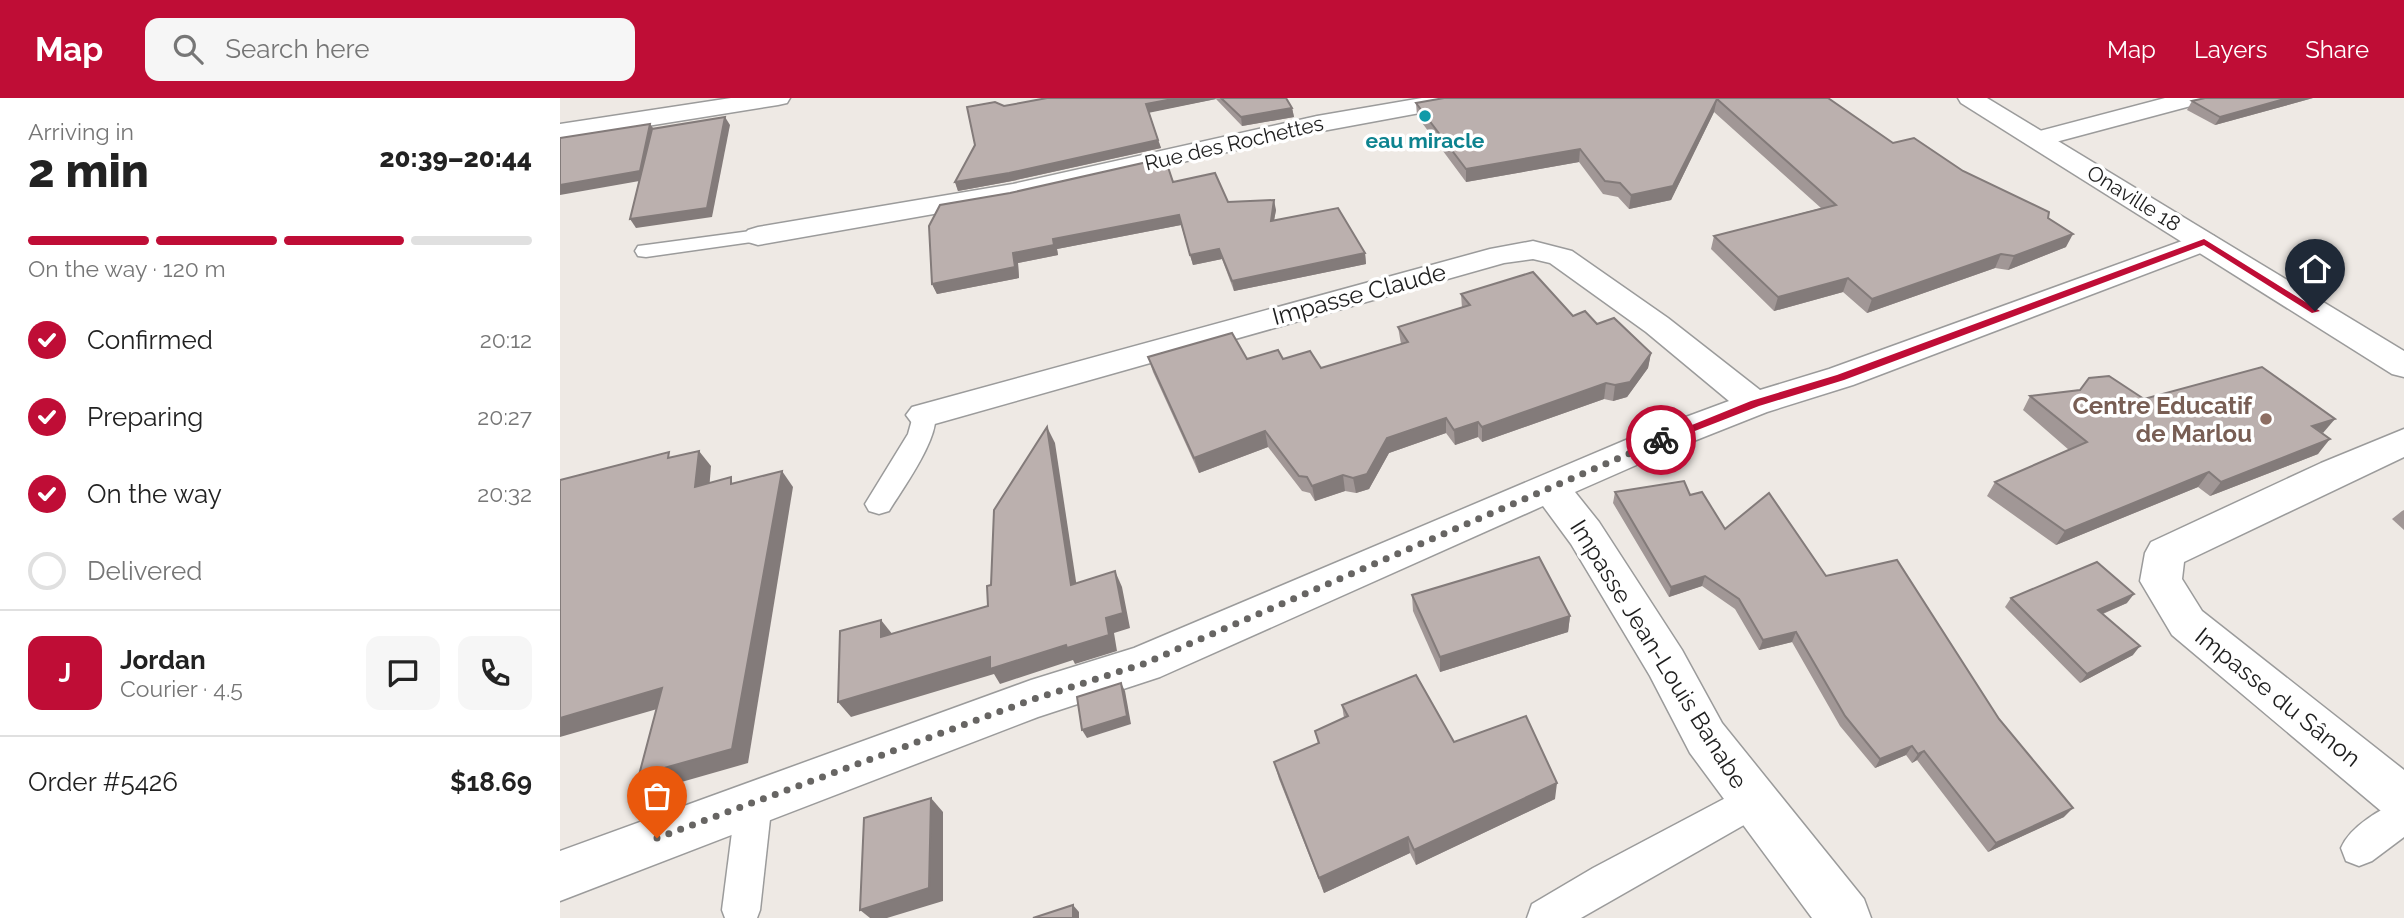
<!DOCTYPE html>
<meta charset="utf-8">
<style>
:root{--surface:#fff;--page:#f6f6f6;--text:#222;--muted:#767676;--line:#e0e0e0;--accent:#bf0d36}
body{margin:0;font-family:Raleway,sans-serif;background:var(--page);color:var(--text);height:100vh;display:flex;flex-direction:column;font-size:26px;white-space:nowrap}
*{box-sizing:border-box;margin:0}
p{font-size:23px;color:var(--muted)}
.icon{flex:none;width:38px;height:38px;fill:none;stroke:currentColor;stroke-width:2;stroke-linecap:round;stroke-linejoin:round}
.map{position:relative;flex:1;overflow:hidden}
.details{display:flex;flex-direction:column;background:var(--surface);width:560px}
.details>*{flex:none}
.pin{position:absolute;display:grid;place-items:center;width:60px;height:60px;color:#fff;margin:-72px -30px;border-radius:50% 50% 50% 0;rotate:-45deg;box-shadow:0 0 7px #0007}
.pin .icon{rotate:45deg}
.courier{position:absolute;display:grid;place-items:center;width:70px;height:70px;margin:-35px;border:5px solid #bf0d36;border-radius:50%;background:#fff;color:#222;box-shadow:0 2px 9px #0007}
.head em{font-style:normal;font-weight:800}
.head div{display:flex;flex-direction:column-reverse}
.head{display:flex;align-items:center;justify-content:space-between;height:119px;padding:0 28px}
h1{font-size:46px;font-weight:800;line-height:52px}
.bar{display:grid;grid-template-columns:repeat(4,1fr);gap:10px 7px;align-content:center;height:84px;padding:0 28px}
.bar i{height:9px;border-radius:5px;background:var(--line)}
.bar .selected{background:var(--accent)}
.bar p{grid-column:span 4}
.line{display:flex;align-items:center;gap:18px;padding:0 28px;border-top:2px solid var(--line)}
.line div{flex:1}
.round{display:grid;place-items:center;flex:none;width:74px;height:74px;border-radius:14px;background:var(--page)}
ol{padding:0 28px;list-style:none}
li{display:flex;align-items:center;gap:21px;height:77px}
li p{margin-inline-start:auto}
li .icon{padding:7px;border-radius:50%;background:var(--accent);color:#fff;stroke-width:4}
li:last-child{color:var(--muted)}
li i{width:38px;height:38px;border:4px solid var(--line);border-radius:50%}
header{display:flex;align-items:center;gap:42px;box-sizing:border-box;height:98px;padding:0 35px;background:var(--accent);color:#fff}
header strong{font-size:33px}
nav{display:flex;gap:38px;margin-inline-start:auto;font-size:24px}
.search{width:490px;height:63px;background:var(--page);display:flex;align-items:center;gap:18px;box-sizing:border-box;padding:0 24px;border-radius:14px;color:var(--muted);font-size:26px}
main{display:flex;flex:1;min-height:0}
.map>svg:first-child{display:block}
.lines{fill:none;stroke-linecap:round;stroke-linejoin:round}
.service-casing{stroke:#9b9b9b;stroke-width:3}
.minor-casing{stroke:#9b9b9b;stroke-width:3}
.tertiary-casing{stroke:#9b9b9b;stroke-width:3}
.service{fill:#fff;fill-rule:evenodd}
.minor{fill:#fff;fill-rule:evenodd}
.tertiary{fill:#fff;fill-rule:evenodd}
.wall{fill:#a19796}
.shaded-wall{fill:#837b7a}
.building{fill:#bbb0ae;stroke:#837b7a;stroke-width:2}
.route{fill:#bf0d36}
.done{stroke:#676563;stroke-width:7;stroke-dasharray:0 12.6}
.culture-dot{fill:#0f9aa8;stroke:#fff;stroke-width:2.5}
.education-dot{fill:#8d6e63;stroke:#fff;stroke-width:2.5}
.labels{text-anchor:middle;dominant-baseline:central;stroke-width:7;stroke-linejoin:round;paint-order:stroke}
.far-culture-label{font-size:21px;font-weight:bold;fill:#0d838f;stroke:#fff}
.far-street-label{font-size:21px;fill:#1e1e1e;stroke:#fff}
.street-label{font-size:24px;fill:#1e1e1e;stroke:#fff}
.education-label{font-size:24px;font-weight:bold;fill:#785e54;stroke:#fff;text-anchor:end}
</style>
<header>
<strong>Map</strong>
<div class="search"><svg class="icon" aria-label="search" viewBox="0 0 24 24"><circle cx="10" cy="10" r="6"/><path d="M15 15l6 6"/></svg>Search here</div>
<nav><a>Map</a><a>Layers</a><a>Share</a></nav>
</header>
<main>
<section class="details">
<div class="head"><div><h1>2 min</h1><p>Arriving in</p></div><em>20:39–20:44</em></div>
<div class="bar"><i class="selected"></i><i class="selected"></i><i class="selected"></i><i></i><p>On the way · 120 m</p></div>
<ol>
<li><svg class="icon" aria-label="check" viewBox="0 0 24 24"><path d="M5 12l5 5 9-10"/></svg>Confirmed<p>20:12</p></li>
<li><svg class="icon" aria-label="check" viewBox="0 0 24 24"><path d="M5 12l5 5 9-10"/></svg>Preparing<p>20:27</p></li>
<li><svg class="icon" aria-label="check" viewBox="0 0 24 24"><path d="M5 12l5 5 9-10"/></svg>On the way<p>20:32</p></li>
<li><i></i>Delivered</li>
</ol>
<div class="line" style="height:126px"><b class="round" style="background:var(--accent);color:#fff">J</b><div><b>Jordan</b><p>Courier · 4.5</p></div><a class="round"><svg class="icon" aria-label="chat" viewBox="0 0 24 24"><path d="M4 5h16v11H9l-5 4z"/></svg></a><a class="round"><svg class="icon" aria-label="phone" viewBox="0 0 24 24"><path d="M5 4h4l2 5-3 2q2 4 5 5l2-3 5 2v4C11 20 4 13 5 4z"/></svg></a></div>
<div class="line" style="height:91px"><div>Order #5426</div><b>$18.69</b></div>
</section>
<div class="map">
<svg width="1844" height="820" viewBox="0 0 1844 820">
<rect width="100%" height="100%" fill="#eee9e4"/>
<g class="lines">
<defs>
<g id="service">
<path d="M 198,132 L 205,134 L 209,138 L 205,142 L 86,159 L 78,158 L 75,153 L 78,148 L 86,147 Z"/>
<path d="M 364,308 L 373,311 C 386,332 341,393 329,413 L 319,416 L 309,413 L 305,406 L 348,336 L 355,311 Z"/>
<path d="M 194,686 L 207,691 L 212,703 L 200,812 L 197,820 L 165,820 L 162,812 L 176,703 L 181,691 Z"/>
<path d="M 1192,686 L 1205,691 L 1210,703 L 1205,715 L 1021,820 L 967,820 L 972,806 L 1033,770 Z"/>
<path d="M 1844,701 L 1844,739 L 1812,763 L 1799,768 L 1786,763 L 1781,750 C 1790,728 1822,710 1844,701 Z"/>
</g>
<g id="minor">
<path d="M 171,0 L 230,0 L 227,5 L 218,7 L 0,42 L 0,26 Z"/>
<path d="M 862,0 L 915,0 L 912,5 L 903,7 L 757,34 L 453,102 L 198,147 L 188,144 L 183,138 L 188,132 L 198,129 L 453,86 L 757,18 Z"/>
<path d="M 1605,0 L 1645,0 L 1642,5 L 1477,49 L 1468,46 L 1464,41 L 1468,36 Z"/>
<path d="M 1644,135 L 1654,138 L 1659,144 L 1654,150 L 1293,287 L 1207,314 L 1106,354 L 1015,394 L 1039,424 L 1122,552 L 1162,625 L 1304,801 L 1311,820 L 1252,820 L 1130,655 L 1090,578 L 1011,446 L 983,408 L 600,579 L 478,619 L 0,803 L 0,753 L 471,582 L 574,550 L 1080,336 L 1169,303 L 1086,234 L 990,165 L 973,161 L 944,165 L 364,329 L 352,325 L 346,317 L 352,309 L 930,151 L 973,143 L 1012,153 L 1108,220 L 1200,292 L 1269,271 Z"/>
<path d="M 1844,331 L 1844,359 L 1624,464 L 1622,481 L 1642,513 L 1844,672 L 1844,725 L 1827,718 L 1612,537 L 1580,483 L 1585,455 L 1591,444 L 1761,365 Z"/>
</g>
<path id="tertiary" d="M 1398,0 L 1427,0 L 1844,253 L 1844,279 L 1832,276 L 1401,5 Z"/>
</defs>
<use href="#service" class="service-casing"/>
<use href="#minor" class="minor-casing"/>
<use href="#tertiary" class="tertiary-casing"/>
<use href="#service" class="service"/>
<use href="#minor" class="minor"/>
<use href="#tertiary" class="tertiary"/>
</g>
<g class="wall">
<path d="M 487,0 L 726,0 L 732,10 L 734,19 L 682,28 L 656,1 L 589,14 L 601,50 L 452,83 L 398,93 L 395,84 L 444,8 Z"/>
<path d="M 1268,0 L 1333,45 L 1403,73 L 1488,120 L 1506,149 L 1448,172 L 1435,170 L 1307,215 L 1283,194 L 1214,213 L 1151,151 L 1154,138 L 1261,110 L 1154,14 L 1111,102 L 1069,111 L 1058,99 L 1043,96 L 1019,64 L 906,84 L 857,18 L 856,5 Z"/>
<path d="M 1645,0 L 1753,0 L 1655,27 L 1627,12 L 1632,3 Z"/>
<path d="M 613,84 L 668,104 L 716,112 L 714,122 L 805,155 L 806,166 L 674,193 L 662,161 L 633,167 L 621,127 L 497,151 L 498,157 L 458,165 L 459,180 L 377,196 L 372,186 Z"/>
<path d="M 901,196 L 1013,218 L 1037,226 L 1091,255 L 1088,270 L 1067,299 L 1053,303 L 1044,301 L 922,344 L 918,339 L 895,347 L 886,335 L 829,355 L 809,391 L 796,395 L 785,393 L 755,403 L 750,395 L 742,393 L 708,349 L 639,375 L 593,274 L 588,259 L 687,261 L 723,261 L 761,270 L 841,246 L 838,229 L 902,210 Z"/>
<path d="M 1470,298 L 1584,301 L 1763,336 L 1758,356 L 1650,398 L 1638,389 L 1496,447 L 1427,398 L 1435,384 L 1509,352 L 1463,312 Z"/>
<path d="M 1055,394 L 1130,397 L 1165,431 L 1266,478 L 1439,621 L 1504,719 L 1428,754 L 1357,662 L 1352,665 L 1346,657 L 1315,670 L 1280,628 L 1232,544 L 1199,552 L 1175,511 L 1142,488 L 1109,499 L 1053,405 Z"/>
<path d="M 1844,412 L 1844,432 L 1832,421 L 1842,413 Z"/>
<path d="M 852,497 L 1010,518 L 1008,534 L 880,574 L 853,513 Z"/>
<path d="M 1451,500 L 1567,505 L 1543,516 L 1573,557 L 1520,585 L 1445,509 Z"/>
<path d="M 782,607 L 894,644 L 995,701 L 856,767 L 850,755 L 764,795 L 719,681 L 714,664 L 758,645 L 755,633 L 784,620 Z"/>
</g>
<g class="shaded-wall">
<path d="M 618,0 L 655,0 L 656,1 L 588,15 L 586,6 Z"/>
<path d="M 1728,0 L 1753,0 L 1655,27 L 1660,19 Z"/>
<path d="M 1157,1 L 1154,14 L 1111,102 L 1069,111 L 1071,97 Z"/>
<path d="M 732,10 L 734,19 L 682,28 L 681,19 Z"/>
<path d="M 165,19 L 170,27 L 152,119 L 76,130 L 70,121 Z"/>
<path d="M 90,26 L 96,34 L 85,82 L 0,97 L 0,87 Z"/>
<path d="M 598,42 L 601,50 L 452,83 L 398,93 L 395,84 Z"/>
<path d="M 1020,51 L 1019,64 L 906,84 L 906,71 Z"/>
<path d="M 714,102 L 716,112 L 712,133 L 711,123 Z"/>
<path d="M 619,117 L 621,127 L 497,151 L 498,157 L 458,165 L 459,180 L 377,196 L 372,186 L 493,141 Z"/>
<path d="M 1513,136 L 1506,149 L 1448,172 L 1454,158 Z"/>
<path d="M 659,151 L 662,161 L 633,167 L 630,157 Z"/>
<path d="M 805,155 L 806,166 L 674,193 L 672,183 Z"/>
<path d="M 1441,156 L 1435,170 L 1307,215 L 1312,201 Z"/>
<path d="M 1288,180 L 1283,194 L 1214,213 L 1218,199 Z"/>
<path d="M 1091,255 L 1088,270 L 1067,299 L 1053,303 L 1055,287 Z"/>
<path d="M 1046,285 L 1044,301 L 922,344 L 922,329 Z"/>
<path d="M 886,320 L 886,335 L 829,355 L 809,391 L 796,395 L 793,380 L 827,340 Z"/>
<path d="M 1775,321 L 1763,335 L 1752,328 Z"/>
<path d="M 918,324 L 918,339 L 895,347 L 894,332 Z"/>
<path d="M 487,329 L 495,345 L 519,503 L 511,487 Z"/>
<path d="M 705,333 L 708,349 L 639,375 L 634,360 Z"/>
<path d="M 1770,341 L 1758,356 L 1650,398 L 1661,384 Z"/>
<path d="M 139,353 L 151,368 L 148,405 L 135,389 Z"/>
<path d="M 222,373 L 233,389 L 188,665 L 97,691 L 79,677 Z"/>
<path d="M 1649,374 L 1638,389 L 1496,447 L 1505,433 Z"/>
<path d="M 783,377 L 785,393 L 755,403 L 752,388 Z"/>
<path d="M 555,473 L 562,489 L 570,530 L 554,535 L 557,553 L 515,566 L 513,562 L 440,586 L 434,576 L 291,619 L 278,604 L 546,520 Z"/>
<path d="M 1145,478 L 1142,488 L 1109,499 L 1111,489 Z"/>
<path d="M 1574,496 L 1567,505 L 1532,520 L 1538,512 Z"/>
<path d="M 1010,518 L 1008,534 L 880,574 L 880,559 Z"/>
<path d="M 321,522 L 333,537 L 321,539 Z"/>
<path d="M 1236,534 L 1232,544 L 1199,552 L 1203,542 Z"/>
<path d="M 1580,548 L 1573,557 L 1520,585 L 1527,576 Z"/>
<path d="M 561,585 L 565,593 L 571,626 L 527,640 L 522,632 Z"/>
<path d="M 102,590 L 118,605 L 0,639 L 0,620 Z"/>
<path d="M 1352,648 L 1346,657 L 1315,670 L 1320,661 Z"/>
<path d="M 1364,653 L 1357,662 L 1352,665 L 1358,656 Z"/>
<path d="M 997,685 L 995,701 L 856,767 L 854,752 Z"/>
<path d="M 371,700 L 383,714 L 383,803 L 327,820 L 310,820 L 300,812 Z"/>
<path d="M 1513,710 L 1504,719 L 1428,754 L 1436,745 Z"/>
<path d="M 848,739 L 850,755 L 764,795 L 759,780 Z"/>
<path d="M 513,807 L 519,814 L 519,820 L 513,820 Z"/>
</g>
<g class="building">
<path d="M 487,0 L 618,0 L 586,6 L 598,42 L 449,75 L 395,84 L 415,47 L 407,9 L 435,4 L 444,8 Z"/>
<path d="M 661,0 L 726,0 L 732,10 L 681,19 Z"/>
<path d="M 884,0 L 1268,0 L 1333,45 L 1354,40 L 1403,73 L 1489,114 L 1488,120 L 1513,136 L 1454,158 L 1441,156 L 1312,201 L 1288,180 L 1218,199 L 1154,138 L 1276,107 L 1157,1 L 1113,88 L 1071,97 L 1060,85 L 1045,83 L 1020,51 L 906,71 L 856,5 Z"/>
<path d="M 1645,0 L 1728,0 L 1660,19 L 1632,3 Z"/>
<path d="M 165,19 L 147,110 L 70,121 L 92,31 Z"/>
<path d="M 90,26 L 80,73 L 0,87 L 0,40 Z"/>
<path d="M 605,60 L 613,84 L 655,75 L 668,104 L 714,102 L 711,123 L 778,110 L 805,155 L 672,183 L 659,151 L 630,157 L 619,117 L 493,141 L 494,147 L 453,155 L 455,169 L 372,186 L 369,128 L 380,107 L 450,95 Z"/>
<path d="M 973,174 L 1013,218 L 1025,213 L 1037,226 L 1054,220 L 1091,255 L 1070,284 L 1055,287 L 1046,285 L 922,329 L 918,324 L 894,332 L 886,320 L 827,340 L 807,376 L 793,380 L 783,377 L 752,388 L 747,379 L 739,378 L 705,333 L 634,360 L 588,259 L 672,235 L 687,261 L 718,252 L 723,261 L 750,253 L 761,270 L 848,244 L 838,229 L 910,207 L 901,196 Z"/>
<path d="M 1702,269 L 1775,321 L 1752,328 L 1770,341 L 1661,384 L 1649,374 L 1505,433 L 1435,384 L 1527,344 L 1470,298 L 1520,292 L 1529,280 L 1549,278 L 1584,301 Z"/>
<path d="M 487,329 L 511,487 L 555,473 L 563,515 L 546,520 L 549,537 L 507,550 L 506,547 L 430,571 L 430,559 L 278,604 L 280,533 L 321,522 L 321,539 L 428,508 L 427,488 L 431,487 L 434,412 Z"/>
<path d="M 139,353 L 135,389 L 171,379 L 171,386 L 222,373 L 172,651 L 79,677 L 102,590 L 0,620 L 0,382 L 109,354 L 108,360 Z"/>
<path d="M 1124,383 L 1130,397 L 1142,394 L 1165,431 L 1209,395 L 1266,478 L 1337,462 L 1439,621 L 1513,710 L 1436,745 L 1364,653 L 1358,656 L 1352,648 L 1320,661 L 1285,618 L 1236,534 L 1203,542 L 1179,501 L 1145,478 L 1111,489 L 1055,394 Z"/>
<path d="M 979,459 L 1010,518 L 880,559 L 852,497 Z"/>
<path d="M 1537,464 L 1574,496 L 1538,512 L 1580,548 L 1527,576 L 1451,500 Z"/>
<path d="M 856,577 L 894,644 L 966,618 L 997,685 L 854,752 L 848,739 L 759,780 L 714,664 L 759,645 L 755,633 L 788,618 L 782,607 Z"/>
<path d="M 561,585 L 567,618 L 522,632 L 517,599 Z"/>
<path d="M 371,700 L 369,790 L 300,812 L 304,720 Z"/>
<path d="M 513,807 L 513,820 L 473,820 Z"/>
</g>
<path class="route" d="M 1644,141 L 1760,213 L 1752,215 L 1644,147 L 1284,282 L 1199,308 L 1104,345 L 1095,342 L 1191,303 L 1277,277 Z"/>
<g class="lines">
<path class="done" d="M 97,740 L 471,602 L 583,566 L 1101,342"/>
</g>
<circle class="culture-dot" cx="865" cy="18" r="7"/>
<circle class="education-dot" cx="1706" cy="321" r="7"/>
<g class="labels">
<g class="far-culture-label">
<text x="865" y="42">eau miracle</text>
</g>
<g class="far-street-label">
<text transform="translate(674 45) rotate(-13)">Rue des Rochettes</text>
<text transform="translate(1574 100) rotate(32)">Onaville 18</text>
</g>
<g class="street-label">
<text transform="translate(799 196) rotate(-15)">Impasse Claude</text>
<text transform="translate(1099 556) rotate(58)">Impasse Jean-Louis Banabe</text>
<text transform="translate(1718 599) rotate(39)">Impasse du Sânon</text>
</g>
<g class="education-label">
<text x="1692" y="307">Centre Educatif<tspan x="1692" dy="28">de Marlou</tspan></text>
</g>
</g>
</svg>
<div class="pin" style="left:97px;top:740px;background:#ea580c"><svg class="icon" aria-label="bag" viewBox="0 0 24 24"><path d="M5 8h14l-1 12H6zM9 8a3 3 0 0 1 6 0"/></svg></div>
<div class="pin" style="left:1755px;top:213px;background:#1f2937"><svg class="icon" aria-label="home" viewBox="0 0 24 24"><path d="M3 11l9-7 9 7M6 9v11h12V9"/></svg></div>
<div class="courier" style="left:1101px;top:342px"><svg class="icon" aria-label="bike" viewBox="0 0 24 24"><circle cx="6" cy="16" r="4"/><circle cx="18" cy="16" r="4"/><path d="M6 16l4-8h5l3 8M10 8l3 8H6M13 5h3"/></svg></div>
</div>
</main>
